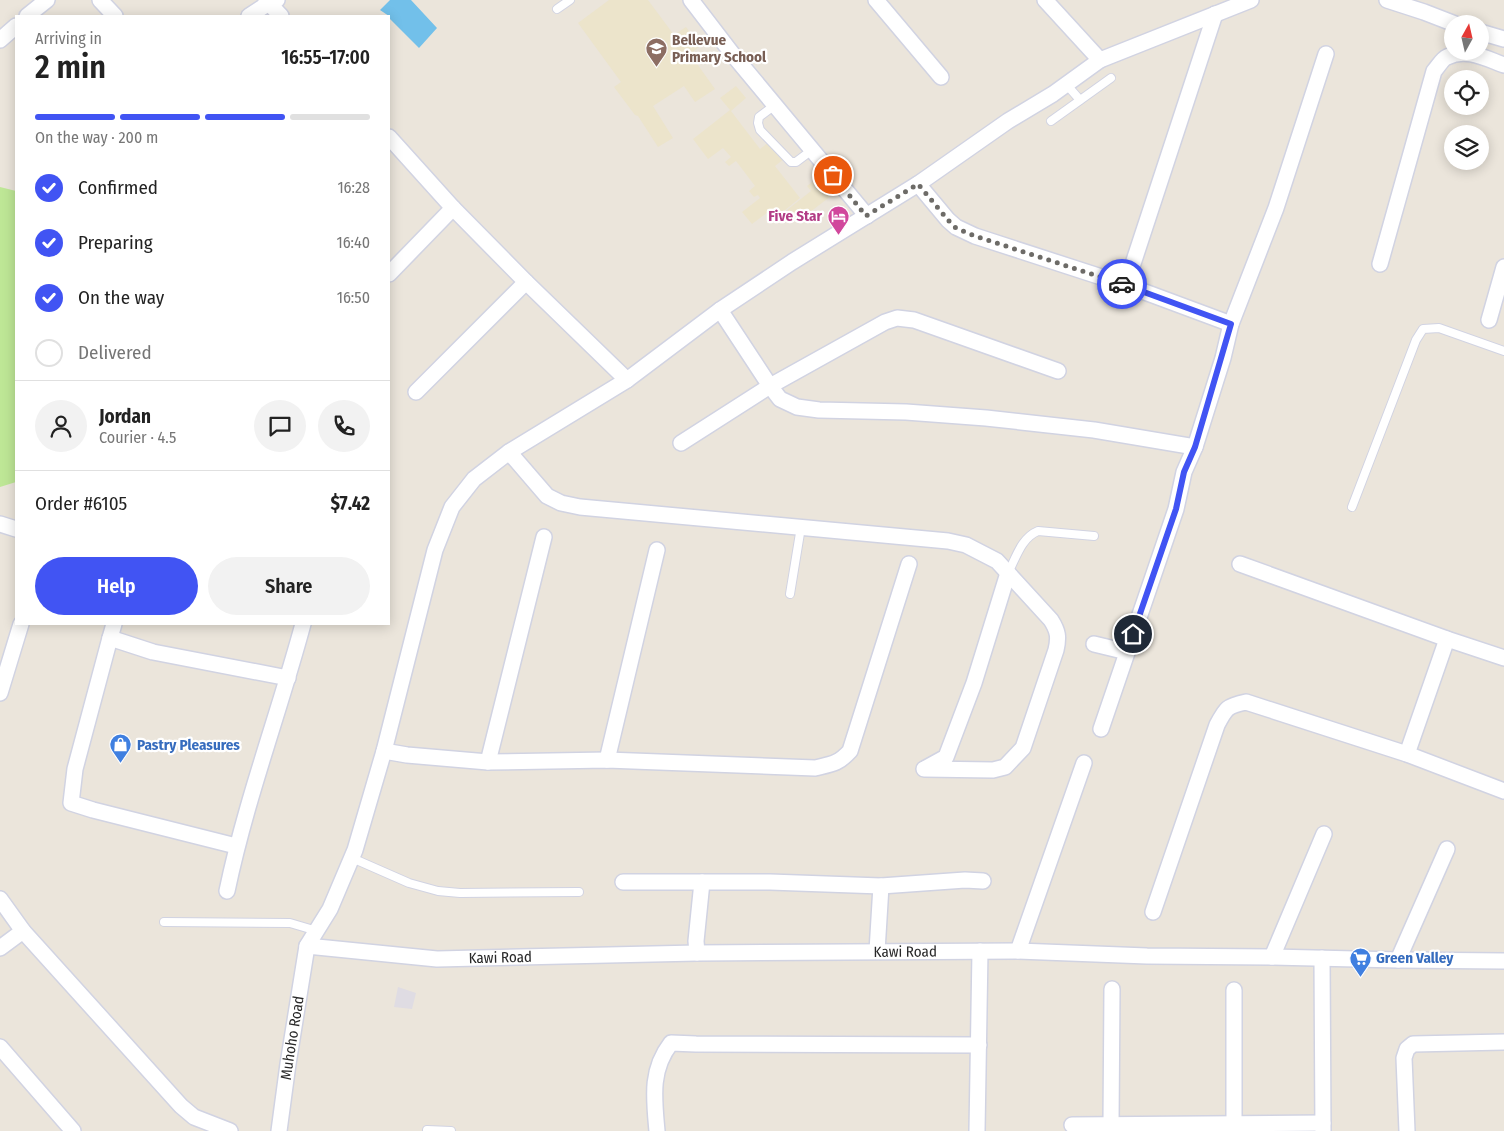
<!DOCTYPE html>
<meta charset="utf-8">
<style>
:root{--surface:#fff;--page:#f2f2f2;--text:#222;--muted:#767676;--line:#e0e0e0;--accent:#4154f3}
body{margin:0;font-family:"Fira Sans Condensed",sans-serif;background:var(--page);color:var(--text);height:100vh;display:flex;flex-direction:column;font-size:19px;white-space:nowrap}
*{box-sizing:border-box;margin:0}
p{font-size:16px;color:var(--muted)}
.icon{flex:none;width:28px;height:28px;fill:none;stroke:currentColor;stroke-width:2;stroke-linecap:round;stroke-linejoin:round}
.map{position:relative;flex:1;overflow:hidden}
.side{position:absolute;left:15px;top:15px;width:375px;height:610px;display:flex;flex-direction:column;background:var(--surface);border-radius:0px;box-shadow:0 2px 12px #0003}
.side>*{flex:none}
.needle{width:32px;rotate:8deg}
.buttons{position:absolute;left:1444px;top:15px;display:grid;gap:10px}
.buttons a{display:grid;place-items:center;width:45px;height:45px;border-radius:50%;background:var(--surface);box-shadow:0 2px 12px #0003;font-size:25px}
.pin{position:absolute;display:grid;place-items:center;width:42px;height:42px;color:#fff;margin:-21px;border:2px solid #fff;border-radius:50%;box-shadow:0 1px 5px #0007}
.courier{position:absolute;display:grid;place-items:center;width:50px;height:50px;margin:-25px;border:4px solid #4154f3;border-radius:50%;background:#fff;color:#222;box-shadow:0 1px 6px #0007}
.head em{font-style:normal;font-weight:600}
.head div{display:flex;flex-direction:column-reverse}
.head{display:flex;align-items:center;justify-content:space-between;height:85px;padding:0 20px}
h1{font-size:32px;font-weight:600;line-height:38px}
.bar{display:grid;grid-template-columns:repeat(4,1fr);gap:8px 5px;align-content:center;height:60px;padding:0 20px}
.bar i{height:6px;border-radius:4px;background:var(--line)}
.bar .current{background:var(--accent)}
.bar p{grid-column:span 4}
.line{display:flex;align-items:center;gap:12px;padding:0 20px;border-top:1px solid var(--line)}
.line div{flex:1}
.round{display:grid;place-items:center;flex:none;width:52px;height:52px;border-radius:26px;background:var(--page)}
ol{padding:0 20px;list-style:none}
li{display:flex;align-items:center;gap:15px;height:55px}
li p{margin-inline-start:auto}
li .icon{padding:5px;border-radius:50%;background:var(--accent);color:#fff;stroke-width:4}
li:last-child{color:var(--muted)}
li i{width:28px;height:28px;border:2px solid var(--line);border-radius:50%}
.cta{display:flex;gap:10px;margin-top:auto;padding:10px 20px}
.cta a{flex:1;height:58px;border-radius:30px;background:var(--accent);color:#fff;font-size:20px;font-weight:600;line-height:58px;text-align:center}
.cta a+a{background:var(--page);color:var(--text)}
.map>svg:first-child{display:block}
.industrial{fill:#dfdce3}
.education{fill:#ece4cb}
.pitch{fill:#bee796}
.water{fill:#72c0ea}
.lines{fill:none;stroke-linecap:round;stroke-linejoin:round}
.lane-casing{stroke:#d1d3e2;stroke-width:10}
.street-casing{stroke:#d1d3e2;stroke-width:18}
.lane{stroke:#fff;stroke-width:8}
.street{stroke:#fff;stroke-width:15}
.done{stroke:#6d6b67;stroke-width:5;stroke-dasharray:0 9}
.route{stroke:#4154f3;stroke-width:6}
.labels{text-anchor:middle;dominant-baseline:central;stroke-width:4.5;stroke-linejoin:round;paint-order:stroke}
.education-label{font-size:15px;font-weight:bold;fill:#785e54;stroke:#fff;text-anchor:start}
.hotel-label{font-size:15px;font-weight:bold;fill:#b23c85;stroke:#fff;text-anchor:end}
.shop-label{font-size:15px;font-weight:bold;fill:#366cbe;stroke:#fff;text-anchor:start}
.street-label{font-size:15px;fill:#292929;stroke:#fff}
</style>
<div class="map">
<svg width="1504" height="1131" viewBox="0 0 1504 1131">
<rect width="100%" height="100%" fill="#ebe5db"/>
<path class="industrial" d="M 398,987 L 416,993 L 412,1009 L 394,1007 Z"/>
<g class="education">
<path d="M 609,0 L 648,0 L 674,35 L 686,27 L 700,46 L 690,54 L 715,89 L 695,102 L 684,86 L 653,106 L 673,138 L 658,147 L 638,116 L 635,115 L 614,87 L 621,82 L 578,23 Z"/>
<path d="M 736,86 L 746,98 L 731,111 L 760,149 L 770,141 L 784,159 L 775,166 L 800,198 L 774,219 L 768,212 L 752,224 L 742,212 L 760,198 L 758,195 L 754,197 L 749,191 L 755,186 L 736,161 L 729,166 L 725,162 L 731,157 L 723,148 L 708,159 L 693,139 L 730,110 L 720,98 Z"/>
<path d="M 817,178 L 831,196 L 797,222 L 787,210 L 811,191 L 807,186 Z"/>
</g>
<path class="pitch" d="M 0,187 L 16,191 L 16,482 L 0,487 Z"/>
<path class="water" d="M 390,0 L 411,0 L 437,28 L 419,48 L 389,18 L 389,16 L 380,10 Z"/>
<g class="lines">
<defs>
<g id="lane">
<path d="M 557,9 L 570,0"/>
<path d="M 1066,84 L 1080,100"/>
<path d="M 775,105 L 759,117 L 758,123 L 760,130 L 791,162 L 796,162 L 812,150"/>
<path d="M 1051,121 L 1111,78"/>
<path d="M 1352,507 L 1416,340 L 1423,329 L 1439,328 L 1504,351"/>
<path d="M 1008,573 C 1016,558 1021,538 1038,531 L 1094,536"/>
<path d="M 790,594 L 801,527"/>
<path d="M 352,858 L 409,883 L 438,891 L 460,893 L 579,892"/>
<path d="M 164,922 L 290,923 L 317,931"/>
<path d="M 427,1130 L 451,1131"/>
</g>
<g id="street">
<path d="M 100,0 L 115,16"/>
<path d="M 266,0 L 281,16"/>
<path d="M 691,0 L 734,56 L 867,216"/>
<path d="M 876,0 L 941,77"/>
<path d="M 1045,0 L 1100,60"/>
<path d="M 1387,0 L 1424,12 L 1455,24"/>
<path d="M 27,16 L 47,0"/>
<path d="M 249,16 L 269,3 L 277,0"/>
<path d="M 1480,32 L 1504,39"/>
<path d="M 0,40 L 16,26"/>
<path d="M 389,137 L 453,208 L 526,282 L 627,380"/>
<path d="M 918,184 L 948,220 L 956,227 L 975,236 L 1126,285 L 1231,324"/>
<path d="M 1380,264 L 1434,71 C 1438,67 1442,59 1447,57 C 1466,47 1487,59 1504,65"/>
<path d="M 389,274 L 453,208"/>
<path d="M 1126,285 L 1215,14"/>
<path d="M 720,310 L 770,386 L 780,399 L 797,407 L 819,410 L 906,412 L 986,418 L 1094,430 L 1195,447"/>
<path d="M 1489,320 L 1504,267"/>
<path d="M 416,392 L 526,282"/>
<path d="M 681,443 L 770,386 L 885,322 L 897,318 L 914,320 L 1058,371"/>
<path d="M 509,452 L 547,496 L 561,503 L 580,507 L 948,541 L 966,545 L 997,561 L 1051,620 C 1058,631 1059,637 1056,650 L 1023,748 L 1005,767 L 993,770 L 924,769"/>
<path d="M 0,524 L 16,529"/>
<path d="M 1240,564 L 1447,639 L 1504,658"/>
<path d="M 114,624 L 110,638 L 153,652 L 288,678"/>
<path d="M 110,638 L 75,769 L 71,803 L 93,810 L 236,846"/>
<path d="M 1094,644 L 1127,652"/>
<path d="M 0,693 L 21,624"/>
<path d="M 1101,729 L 1176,509 L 1184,472 L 1195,447 L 1223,358 L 1231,324 L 1276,208 L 1326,54"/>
<path d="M 384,751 L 407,755 L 488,762 L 607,760 L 815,768 C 832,764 838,764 850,751 L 909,564"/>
<path d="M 1407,754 L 1447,639"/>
<path d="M 607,760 L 657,550"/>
<path d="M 488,762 L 544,537"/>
<path d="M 926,768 L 946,757 L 974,683 L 1008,573"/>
<path d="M 623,882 L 770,882 L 881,886 L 965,880 L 983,881"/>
<path d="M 227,891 C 246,800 279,713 303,624"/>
<path d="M 0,899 L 23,931 L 181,1106 L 194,1117 L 230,1131"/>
<path d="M 1153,912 L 1217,725 C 1226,708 1227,706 1246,702 L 1407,754 L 1504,791"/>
<path id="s1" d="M 307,946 L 437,959 L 697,953 L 1018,951 L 1147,956 L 1272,957 L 1398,960 L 1504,961"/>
<path d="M 0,948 L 23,931"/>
<path d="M 877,951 L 881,886"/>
<path d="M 1018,951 L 1084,763"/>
<path d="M 697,953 L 696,941 L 702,882"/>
<path d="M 1272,957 L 1324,834"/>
<path d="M 1322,958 L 1323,1131"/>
<path d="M 1398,960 L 1447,849"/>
<path d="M 1234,990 L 1234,1124"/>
<path d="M 0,1047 L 73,1131"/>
<path d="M 1072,1125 L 1323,1123"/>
<path d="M 1111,1125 L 1112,989"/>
<path id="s2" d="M 279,1131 L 288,1064 L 307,946 L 330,909 L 355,850 L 384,751 L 435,550 L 452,507 L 474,479 L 509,452 L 627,380 L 720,310 L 792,262 L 918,184 L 1008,121 L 1053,94 L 1100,60 L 1251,0"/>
<path d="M 657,1131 C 654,1098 650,1070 671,1043 L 696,1044 L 979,1045"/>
<path d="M 977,1131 L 980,951"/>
<path d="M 1407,1131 L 1404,1058 L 1407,1049 L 1413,1044 L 1504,1042"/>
</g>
</defs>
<use href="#lane" class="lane-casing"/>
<use href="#street" class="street-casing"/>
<use href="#lane" class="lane"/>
<use href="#street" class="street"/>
</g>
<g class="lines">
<path class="done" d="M 833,175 L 866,216 L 918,184 L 948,220 L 956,228 L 975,236 L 1122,284"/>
<path class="route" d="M 1122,284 L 1231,324 L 1195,447 L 1184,472 L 1176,509 L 1133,634"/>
</g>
<defs>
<symbol id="school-pin" viewBox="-11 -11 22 30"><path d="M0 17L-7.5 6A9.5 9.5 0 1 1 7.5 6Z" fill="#8d6e63" stroke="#fff"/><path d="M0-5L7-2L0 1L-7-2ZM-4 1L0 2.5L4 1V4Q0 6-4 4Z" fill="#fff"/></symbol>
<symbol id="hotel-pin" viewBox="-11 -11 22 30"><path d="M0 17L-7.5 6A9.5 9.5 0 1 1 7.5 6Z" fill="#d1479c" stroke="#fff"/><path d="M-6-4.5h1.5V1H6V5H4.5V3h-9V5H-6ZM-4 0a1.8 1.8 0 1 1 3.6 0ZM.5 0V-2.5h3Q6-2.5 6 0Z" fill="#fff"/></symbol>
<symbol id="shop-pin" viewBox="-11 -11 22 30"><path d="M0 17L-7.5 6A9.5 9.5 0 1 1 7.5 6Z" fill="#3f7fe0" stroke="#fff"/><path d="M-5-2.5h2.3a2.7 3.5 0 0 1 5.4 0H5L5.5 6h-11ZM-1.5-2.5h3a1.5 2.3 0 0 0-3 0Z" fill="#fff"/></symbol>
<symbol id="supermarket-pin" viewBox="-11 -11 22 30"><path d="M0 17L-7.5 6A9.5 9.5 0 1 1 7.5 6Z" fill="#3f7fe0" stroke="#fff"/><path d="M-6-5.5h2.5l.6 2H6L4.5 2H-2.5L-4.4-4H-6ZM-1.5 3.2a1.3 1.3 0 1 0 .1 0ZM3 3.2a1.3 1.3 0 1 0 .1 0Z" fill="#fff"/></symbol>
</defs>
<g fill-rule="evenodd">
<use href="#school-pin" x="644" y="36" width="25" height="34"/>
<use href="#hotel-pin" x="826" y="204" width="25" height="34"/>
<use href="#shop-pin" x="108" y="732" width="25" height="34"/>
<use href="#supermarket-pin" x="1348" y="946" width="25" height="34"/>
</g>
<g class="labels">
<g class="education-label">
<text x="672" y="40">Bellevue<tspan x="672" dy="17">Primary School</tspan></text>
</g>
<g class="hotel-label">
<text x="822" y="216">Five Star</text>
</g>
<g class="shop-label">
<text x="137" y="745">Pastry Pleasures</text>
<text x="1376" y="958">Green Valley</text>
</g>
<g class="street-label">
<text stroke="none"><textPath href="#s1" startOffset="599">Kawi Road</textPath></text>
<text stroke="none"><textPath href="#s1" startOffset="194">Kawi Road</textPath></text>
<text stroke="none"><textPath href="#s2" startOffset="94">Muhoho Road</textPath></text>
</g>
</g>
</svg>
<div class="buttons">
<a><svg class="needle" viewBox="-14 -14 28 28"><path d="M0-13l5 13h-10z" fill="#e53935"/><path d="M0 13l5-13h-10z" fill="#767676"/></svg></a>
<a><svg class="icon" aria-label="locate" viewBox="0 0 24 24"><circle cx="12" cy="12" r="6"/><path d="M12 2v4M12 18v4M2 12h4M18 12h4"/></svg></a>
<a><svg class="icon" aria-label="layers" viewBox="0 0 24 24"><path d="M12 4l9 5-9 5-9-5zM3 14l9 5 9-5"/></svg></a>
</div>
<div class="pin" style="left:833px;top:175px;background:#ea580c"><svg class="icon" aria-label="bag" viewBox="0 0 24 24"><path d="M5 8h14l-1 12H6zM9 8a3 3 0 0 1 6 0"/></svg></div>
<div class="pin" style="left:1133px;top:634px;background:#1f2937"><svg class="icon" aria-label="home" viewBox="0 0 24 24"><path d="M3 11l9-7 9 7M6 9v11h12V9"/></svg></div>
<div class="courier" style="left:1122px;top:284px"><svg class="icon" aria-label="car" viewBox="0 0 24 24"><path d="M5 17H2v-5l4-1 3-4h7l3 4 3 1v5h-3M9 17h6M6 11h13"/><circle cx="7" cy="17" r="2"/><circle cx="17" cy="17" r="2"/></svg></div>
<section class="side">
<div class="head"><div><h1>2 min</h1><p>Arriving in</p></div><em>16:55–17:00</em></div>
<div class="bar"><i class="current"></i><i class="current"></i><i class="current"></i><i></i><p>On the way · 200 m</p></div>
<ol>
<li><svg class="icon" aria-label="check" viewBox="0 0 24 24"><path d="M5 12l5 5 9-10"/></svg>Confirmed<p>16:28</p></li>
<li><svg class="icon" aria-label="check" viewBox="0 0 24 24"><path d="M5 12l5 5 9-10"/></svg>Preparing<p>16:40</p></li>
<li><svg class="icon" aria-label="check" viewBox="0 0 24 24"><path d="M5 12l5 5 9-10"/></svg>On the way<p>16:50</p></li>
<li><i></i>Delivered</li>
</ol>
<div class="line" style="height:90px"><a class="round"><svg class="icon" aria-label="person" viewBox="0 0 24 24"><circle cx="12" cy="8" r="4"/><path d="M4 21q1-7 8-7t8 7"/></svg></a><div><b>Jordan</b><p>Courier · 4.5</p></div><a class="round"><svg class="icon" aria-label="chat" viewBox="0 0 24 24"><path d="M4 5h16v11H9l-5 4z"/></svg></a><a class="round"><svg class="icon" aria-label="phone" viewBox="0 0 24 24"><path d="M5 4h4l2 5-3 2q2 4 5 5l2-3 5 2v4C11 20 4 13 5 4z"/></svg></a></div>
<div class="line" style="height:65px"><div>Order #6105</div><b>$7.42</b></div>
<div class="cta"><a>Help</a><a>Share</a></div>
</section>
</div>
